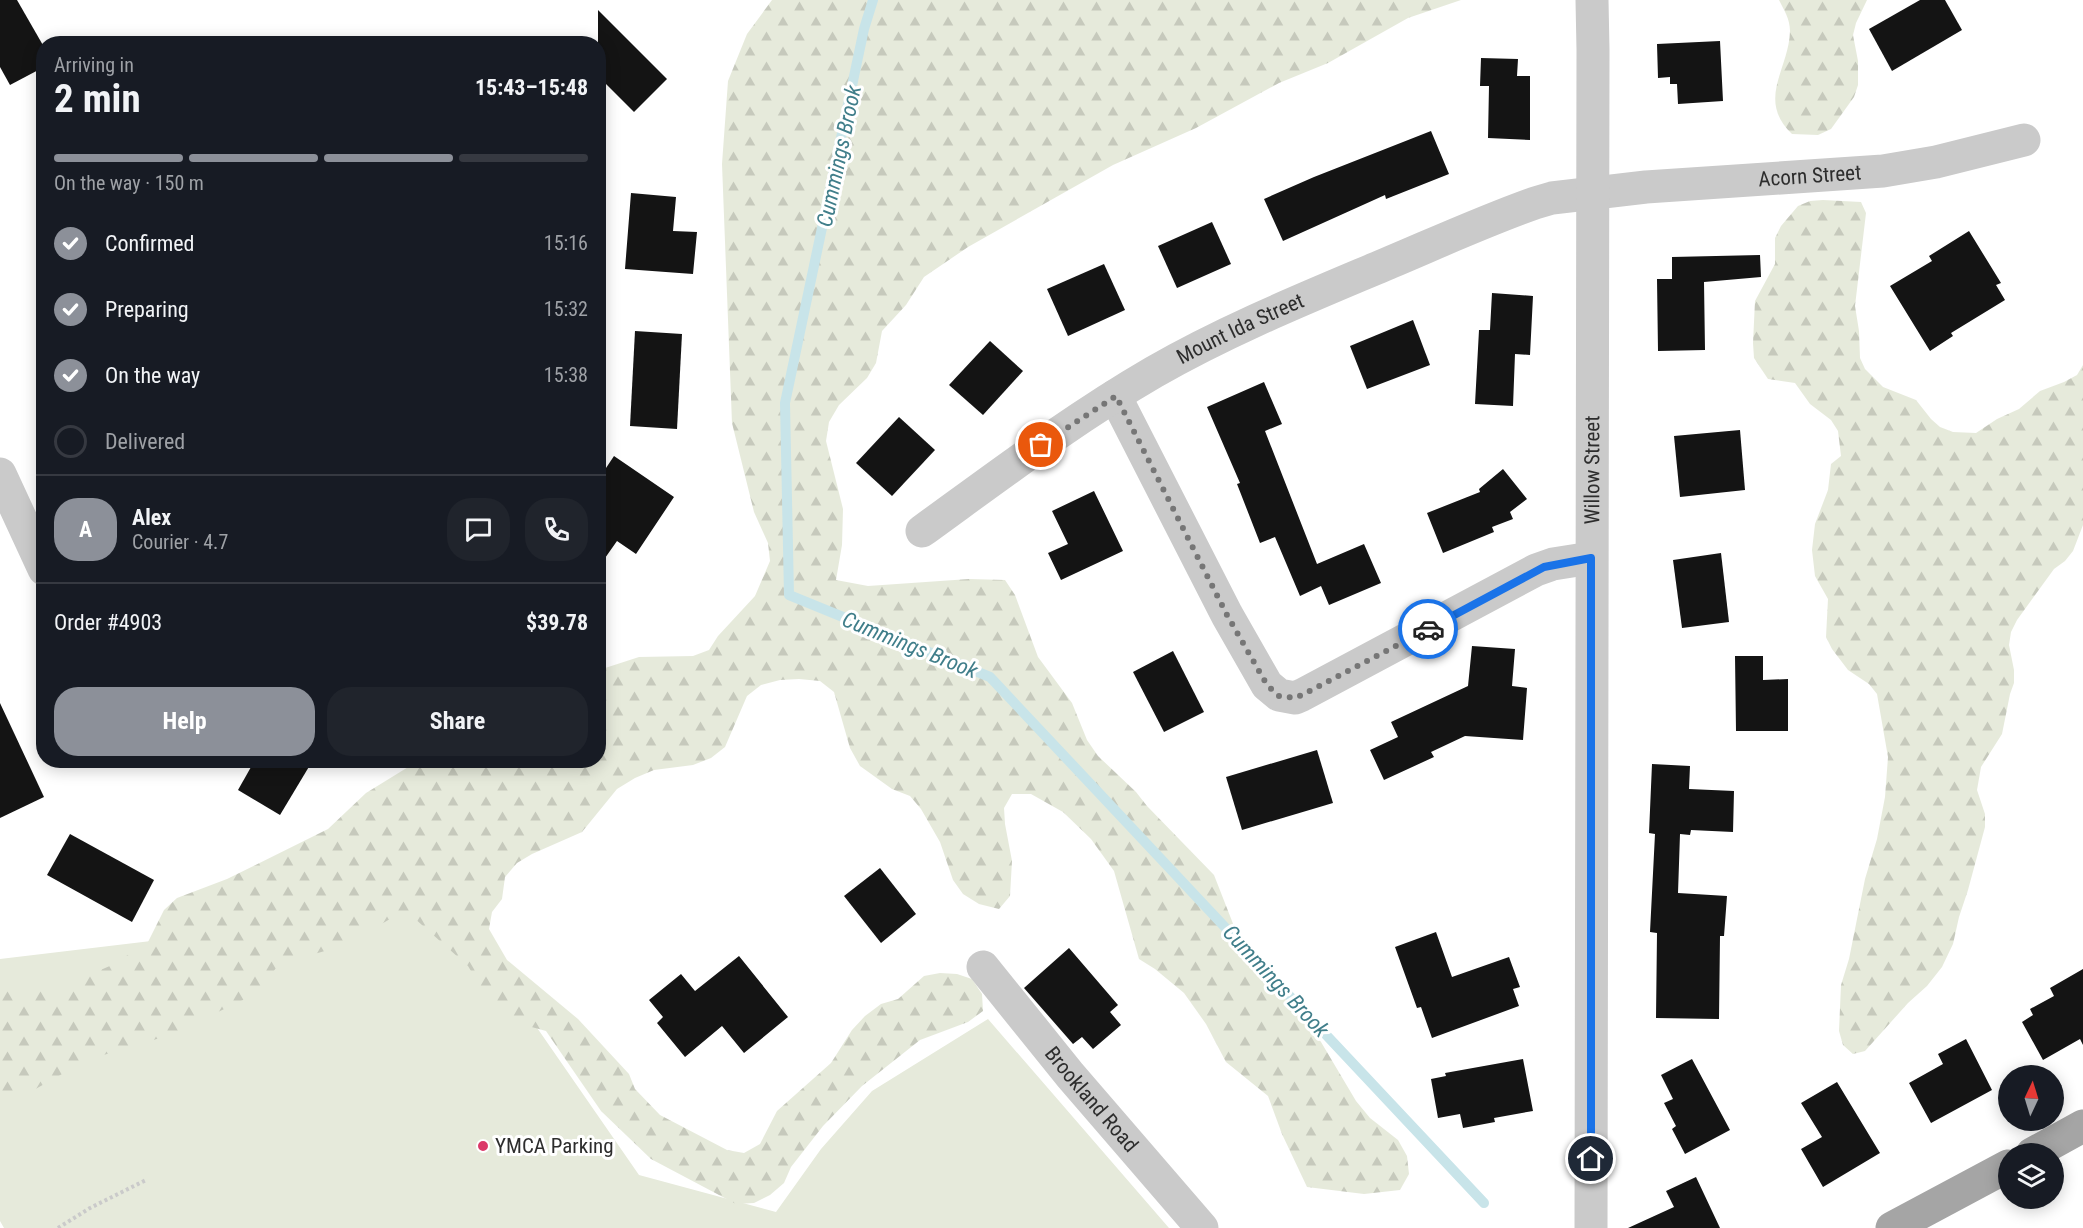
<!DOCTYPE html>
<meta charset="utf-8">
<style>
:root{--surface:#171b24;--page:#20242c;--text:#f1f3f6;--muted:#9ea1a6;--line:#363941;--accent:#8c9099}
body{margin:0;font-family:"Roboto Condensed",sans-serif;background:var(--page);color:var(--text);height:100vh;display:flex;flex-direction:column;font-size:22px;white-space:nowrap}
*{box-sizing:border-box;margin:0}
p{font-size:20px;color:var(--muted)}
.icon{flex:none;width:33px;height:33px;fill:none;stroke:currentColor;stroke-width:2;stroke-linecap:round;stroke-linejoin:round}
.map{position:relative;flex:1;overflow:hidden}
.side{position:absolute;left:36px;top:36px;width:570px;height:732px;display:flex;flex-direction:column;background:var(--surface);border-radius:24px;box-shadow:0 3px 15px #0003}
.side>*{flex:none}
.needle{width:39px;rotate:4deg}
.buttons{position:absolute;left:1998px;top:1065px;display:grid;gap:12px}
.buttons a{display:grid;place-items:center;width:66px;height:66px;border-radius:50%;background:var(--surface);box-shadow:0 3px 15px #0003;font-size:30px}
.pin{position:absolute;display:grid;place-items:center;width:51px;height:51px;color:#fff;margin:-26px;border:3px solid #fff;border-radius:50%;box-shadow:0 2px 6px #0007}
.courier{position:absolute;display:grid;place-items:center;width:60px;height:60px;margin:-30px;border:4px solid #1a73e8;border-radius:50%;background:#fff;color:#222;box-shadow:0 2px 8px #0007}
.overview em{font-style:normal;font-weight:700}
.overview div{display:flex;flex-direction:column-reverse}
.overview{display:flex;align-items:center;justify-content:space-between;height:102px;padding:0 18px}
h1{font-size:39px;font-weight:700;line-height:45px}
.bar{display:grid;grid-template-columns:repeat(4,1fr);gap:9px 6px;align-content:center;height:72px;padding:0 18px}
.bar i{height:8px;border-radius:4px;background:var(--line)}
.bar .on{background:var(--accent)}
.bar p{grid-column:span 4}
.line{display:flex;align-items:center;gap:15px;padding:0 18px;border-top:2px solid var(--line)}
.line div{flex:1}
.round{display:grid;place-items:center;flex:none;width:63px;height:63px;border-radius:24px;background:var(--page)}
ol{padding:0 18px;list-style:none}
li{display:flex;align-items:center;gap:18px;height:66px}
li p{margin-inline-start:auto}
li .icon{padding:6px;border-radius:50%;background:var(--accent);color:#fff;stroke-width:4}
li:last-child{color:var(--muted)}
li i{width:33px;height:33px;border:3px solid var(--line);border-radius:50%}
.primary-button{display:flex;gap:12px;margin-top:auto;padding:12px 18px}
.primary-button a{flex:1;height:69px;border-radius:24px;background:var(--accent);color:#fff;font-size:24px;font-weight:700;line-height:69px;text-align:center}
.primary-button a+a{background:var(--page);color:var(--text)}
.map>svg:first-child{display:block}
.green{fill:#e6eadb}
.forest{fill:url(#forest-firs)}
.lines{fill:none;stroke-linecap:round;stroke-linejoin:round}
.stream{stroke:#c8e4e9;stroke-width:10}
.building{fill:#141414}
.path{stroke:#cacaca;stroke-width:4;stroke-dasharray:3 3;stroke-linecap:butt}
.minor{stroke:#cacaca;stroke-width:33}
.major{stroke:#a5a5a5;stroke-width:33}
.done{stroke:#767676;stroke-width:6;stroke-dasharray:0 10.8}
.route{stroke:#1a73e8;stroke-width:8}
.poi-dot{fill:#db3868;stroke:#fff;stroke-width:2}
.labels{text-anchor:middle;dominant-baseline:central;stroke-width:6;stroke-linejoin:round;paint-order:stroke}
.street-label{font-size:21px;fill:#2d2d2d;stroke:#fff}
.poi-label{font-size:21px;fill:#2d2d2d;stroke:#fff;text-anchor:start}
.water-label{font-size:22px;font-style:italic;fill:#407e8a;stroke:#fff}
</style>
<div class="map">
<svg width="2083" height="1228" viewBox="0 0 2083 1228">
<defs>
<pattern id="forest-firs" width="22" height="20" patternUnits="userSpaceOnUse" patternTransform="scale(1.5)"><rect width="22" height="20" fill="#e6eadb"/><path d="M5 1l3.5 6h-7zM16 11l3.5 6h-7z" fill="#c6c9bc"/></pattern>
</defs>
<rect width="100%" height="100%" fill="#fff"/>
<path class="green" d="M 452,905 L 639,1175 L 776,1212 L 821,1149 L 872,1091 L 988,1019 L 1169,1228 L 4,1228 L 0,1221 L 0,959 Z"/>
<g class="forest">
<path d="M 772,0 L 1461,0 L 1408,18 L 1328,63 L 1279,83 L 1196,128 L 1113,165 L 968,247 L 924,277 L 906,305 L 882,331 L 876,363 L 867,378 L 839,405 L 829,422 L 826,441 L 843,509 L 842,545 L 836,580 L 868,586 L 969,579 L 1005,580 L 1015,595 L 1038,657 L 1072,703 L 1087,740 L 1098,756 L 1136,792 L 1147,806 L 1214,875 L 1239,939 L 1280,982 L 1309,1027 L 1321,1042 L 1356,1101 L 1370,1118 L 1398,1140 L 1407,1156 L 1409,1174 L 1400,1190 L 1364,1194 L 1307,1187 L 1282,1134 L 1268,1096 L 1226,1062 L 1206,1024 L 1184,993 L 1155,969 L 1139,959 L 1114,871 L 1091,839 L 1063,812 L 1031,794 L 1012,794 L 1004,808 L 1005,824 L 1012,861 L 1010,896 L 999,909 L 979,904 L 963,894 L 953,880 L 940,842 L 921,809 L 910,796 L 892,789 L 860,766 L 850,748 L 834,692 L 820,681 L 799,679 L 780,680 L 761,685 L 747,696 L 725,747 L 711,758 L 693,765 L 654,770 L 635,778 L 617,789 L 582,832 L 532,854 L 517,863 L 505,877 L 502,899 L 492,912 L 489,929 L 507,960 L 578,1019 L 629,1074 L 635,1089 L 660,1115 L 727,1150 L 744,1153 L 760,1144 L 777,1111 L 831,1063 L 852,1030 L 865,1016 L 881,1004 L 898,999 L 924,976 L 940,973 L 957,974 L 972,979 L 982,994 L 983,1011 L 968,1022 L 920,1040 L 862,1086 L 823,1126 L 791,1167 L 784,1183 L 770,1195 L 754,1203 L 736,1204 L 651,1159 L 601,1111 L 546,1031 L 528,1026 L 510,1025 L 496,1013 L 468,966 L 413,917 L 395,916 L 346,945 L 293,960 L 277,967 L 266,980 L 266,989 L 170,1035 L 87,1060 L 0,1109 L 0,989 L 64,986 L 112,965 L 148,942 L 164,910 L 177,898 L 227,879 L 328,829 L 366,793 L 418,761 L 598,760 L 599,670 L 639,657 L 693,656 L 709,650 L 718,636 L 755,596 L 770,561 L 768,543 L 754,512 L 732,423 L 722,164 L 728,81 L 747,34 Z"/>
<path d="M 1779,0 L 1867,0 L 1856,23 L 1853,35 L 1858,61 L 1858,85 L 1854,97 L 1831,129 L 1818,135 L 1792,134 C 1756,99 1789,70 1790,31 C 1790,19 1784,10 1779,0 Z"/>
<path d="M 1823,200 L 1861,202 L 1866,213 L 1855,306 L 1859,331 L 1860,358 L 1865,369 L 1883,387 L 1916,400 L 1931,419 L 1940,427 L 1953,432 L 1976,433 L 1997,419 L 2019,409 L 2040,391 L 2064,382 L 2077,375 L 2083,365 L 2083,525 L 2073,551 L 2065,561 L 2054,569 L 2017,620 L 2011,632 L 2009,645 L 2014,670 L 2014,683 L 2010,694 L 2002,734 L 1981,767 L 1977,790 L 1985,814 L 1985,827 L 1968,890 L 1959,917 L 1953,944 L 1942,967 L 1927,986 L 1908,1003 L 1865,1051 L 1853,1054 L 1843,1045 L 1839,1031 L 1841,985 L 1849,959 L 1865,879 L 1877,839 L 1885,797 L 1888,757 L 1877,694 L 1869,684 L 1848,670 L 1832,649 L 1826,637 L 1828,599 L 1815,576 L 1812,550 L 1815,524 L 1828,490 L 1831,464 L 1841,456 L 1838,431 L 1831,420 L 1810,404 L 1795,383 L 1768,379 L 1754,358 L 1753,343 L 1755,301 L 1775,264 L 1775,238 L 1781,226 L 1798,206 L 1810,201 Z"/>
</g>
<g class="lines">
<path class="stream" d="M 873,0 L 864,29 L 785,403 L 789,595 L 990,677 L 1484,1203"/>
</g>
<g class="building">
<path d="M 0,0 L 17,0 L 44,47 L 44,67 L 10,85 L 0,67 Z"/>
<path d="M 1920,0 L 1945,0 L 1962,30 L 1892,71 L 1869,29 Z"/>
<path d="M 598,10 L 667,79 L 634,112 L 598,76 Z"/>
<path d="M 1720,41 L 1723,101 L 1678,104 L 1677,84 L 1670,84 L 1670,77 L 1658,78 L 1657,44 Z"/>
<path d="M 1481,58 L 1518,59 L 1517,76 L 1530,76 L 1530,140 L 1488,138 L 1489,86 L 1480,86 Z"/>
<path d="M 1431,131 L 1449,174 L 1386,199 L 1385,195 L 1283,241 L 1264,199 L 1314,177 Z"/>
<path d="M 631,193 L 676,197 L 673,231 L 697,232 L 693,274 L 625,269 Z"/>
<path d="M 1212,222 L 1231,264 L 1177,288 L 1158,246 Z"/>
<path d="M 1969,231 L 2001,283 L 1996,285 L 2005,300 L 1951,333 L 1953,336 L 1930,351 L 1890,286 L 1932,261 L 1929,256 Z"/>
<path d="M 1760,255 L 1761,277 L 1704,282 L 1705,350 L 1658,351 L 1657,279 L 1672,279 L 1672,257 Z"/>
<path d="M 1104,264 L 1125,310 L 1068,336 L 1047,289 Z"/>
<path d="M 1492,293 L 1533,296 L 1530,355 L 1515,354 L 1513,406 L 1475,404 L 1479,330 L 1490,330 Z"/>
<path d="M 1413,320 L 1430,365 L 1367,389 L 1350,346 Z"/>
<path d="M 635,331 L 682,334 L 677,429 L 630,426 Z"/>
<path d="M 990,341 L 1023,371 L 983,415 L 949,385 Z"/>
<path d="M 1264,382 L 1282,424 L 1265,431 L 1317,564 L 1364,544 L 1381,583 L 1329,605 L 1321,586 L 1300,596 L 1275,537 L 1260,543 L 1237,484 L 1240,483 L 1207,407 Z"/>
<path d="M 899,417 L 935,450 L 892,496 L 856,463 Z"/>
<path d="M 1740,430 L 1745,490 L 1680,497 L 1674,436 Z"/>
<path d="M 614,456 L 674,497 L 636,554 L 617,541 L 598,568 L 598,480 Z"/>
<path d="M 1503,469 L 1527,499 L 1510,512 L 1513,519 L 1492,527 L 1494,532 L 1443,553 L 1427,513 L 1480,492 L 1479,489 Z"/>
<path d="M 1094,491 L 1123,551 L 1061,580 L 1048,553 L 1068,544 L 1052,511 Z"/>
<path d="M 1721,553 L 1729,622 L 1682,628 L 1673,560 Z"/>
<path d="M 1472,646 L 1515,649 L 1512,686 L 1527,688 L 1523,740 L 1465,736 L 1431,752 L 1434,757 L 1384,780 L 1370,750 L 1398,737 L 1391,722 L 1468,686 Z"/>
<path d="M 1173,651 L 1204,712 L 1164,732 L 1133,672 Z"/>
<path d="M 1735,656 L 1763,656 L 1763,680 L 1788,679 L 1788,731 L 1736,731 Z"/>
<path d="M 0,703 L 44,797 L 0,818 Z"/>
<path d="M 1317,750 L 1333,803 L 1242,830 L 1226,777 Z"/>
<path d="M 255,760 L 313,760 L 280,815 L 238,790 Z"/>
<path d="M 1652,764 L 1690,766 L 1689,789 L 1734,791 L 1733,832 L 1691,830 L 1690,835 L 1680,834 L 1678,893 L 1727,896 L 1724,936 L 1720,936 L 1719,1019 L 1656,1018 L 1657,933 L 1650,932 L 1655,834 L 1649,833 Z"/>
<path d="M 70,834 L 154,880 L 132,922 L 47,875 Z"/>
<path d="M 880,868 L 916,914 L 881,943 L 844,896 Z"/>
<path d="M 1436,932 L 1452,977 L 1509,957 L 1520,987 L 1513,989 L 1519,1006 L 1432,1038 L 1421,1007 L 1417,1008 L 1395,947 Z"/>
<path d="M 1069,948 L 1118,1005 L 1110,1012 L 1121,1025 L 1093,1049 L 1082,1037 L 1073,1044 L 1024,988 Z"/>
<path d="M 739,956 L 788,1017 L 744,1053 L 722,1026 L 685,1057 L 657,1023 L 663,1017 L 649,1000 L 681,974 L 695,991 Z"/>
<path d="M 2083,969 L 2083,1045 L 2080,1039 L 2043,1060 L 2022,1022 L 2033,1015 L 2030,1009 L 2054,996 L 2050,988 Z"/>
<path d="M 1966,1039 L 1992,1090 L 1931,1123 L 1909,1083 L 1943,1064 L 1938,1054 Z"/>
<path d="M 1523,1059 L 1533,1111 L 1494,1118 L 1495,1122 L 1463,1128 L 1460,1114 L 1438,1118 L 1431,1079 L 1446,1076 L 1445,1073 Z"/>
<path d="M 1692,1059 L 1730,1130 L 1685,1154 L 1672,1129 L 1676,1126 L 1664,1103 L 1673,1099 L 1661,1075 Z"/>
<path d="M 1837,1082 L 1880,1153 L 1823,1187 L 1801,1149 L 1822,1137 L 1801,1103 Z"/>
<path d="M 1696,1177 L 1720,1228 L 1628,1228 L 1674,1207 L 1666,1191 Z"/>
</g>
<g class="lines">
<path class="path" d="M 58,1228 L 90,1208 L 146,1180"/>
<g class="minor">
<path d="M 1115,396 L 1227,615 L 1267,685 L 1279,695 L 1295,698 L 1302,695 L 1536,570 L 1553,564 L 1591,558"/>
<path d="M 0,474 L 44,569"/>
<path id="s1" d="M 922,531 C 998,476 1073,419 1154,372 C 1227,330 1306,298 1384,265 C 1434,244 1484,221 1535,203 L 1552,198 L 1646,187 L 1883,171 L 1936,162 L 2024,140"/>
<path id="s2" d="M 983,967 L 1070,1075 L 1202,1228"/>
<path id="s3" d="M 1591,1228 L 1593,50 L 1592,0"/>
</g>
<g class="major">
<path d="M 2032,1154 L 2083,1126"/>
<path d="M 1892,1228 L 2008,1166"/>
</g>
</g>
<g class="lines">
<path class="done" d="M 1041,445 L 1116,396 L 1227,615 L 1267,685 L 1279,696 L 1295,698 L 1302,695 L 1428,629"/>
<path class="route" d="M 1428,629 L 1544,567 L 1591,558 L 1591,1159"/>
</g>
<circle class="poi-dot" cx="483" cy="1146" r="6"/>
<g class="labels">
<g class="street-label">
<text stroke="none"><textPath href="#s1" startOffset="975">Acorn Street</textPath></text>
<text stroke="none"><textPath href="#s1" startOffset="378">Mount Ida Street</textPath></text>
<text stroke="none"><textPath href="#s3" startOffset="758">Willow Street</textPath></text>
<text stroke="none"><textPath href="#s2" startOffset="171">Brookland Road</textPath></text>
</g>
<g class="poi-label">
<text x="495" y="1146">YMCA Parking</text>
</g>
<g class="water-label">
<text transform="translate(839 156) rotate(-78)">Cummings Brook</text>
<text transform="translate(910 645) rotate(22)">Cummings Brook</text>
<text transform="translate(1276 981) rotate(47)">Cummings Brook</text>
</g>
</g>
</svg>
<div class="buttons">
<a><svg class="needle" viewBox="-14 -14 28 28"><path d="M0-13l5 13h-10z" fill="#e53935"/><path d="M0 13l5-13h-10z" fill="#9ea1a6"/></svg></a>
<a><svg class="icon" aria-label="layers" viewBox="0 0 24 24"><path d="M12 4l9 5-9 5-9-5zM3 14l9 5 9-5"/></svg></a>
</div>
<div class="pin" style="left:1041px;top:445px;background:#ea580c"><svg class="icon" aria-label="bag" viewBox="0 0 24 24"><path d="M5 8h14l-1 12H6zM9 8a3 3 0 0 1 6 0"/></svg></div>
<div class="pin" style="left:1591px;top:1159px;background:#1f2937"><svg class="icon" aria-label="home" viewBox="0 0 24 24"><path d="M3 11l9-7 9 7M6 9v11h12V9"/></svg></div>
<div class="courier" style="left:1428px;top:629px"><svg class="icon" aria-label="car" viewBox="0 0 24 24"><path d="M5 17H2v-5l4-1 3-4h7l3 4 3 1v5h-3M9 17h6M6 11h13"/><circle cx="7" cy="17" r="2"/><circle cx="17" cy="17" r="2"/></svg></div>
<section class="side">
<div class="overview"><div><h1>2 min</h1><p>Arriving in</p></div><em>15:43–15:48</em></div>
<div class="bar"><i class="on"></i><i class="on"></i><i class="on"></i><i></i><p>On the way · 150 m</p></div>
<ol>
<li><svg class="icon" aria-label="check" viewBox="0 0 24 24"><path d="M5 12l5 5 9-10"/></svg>Confirmed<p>15:16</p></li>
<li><svg class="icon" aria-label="check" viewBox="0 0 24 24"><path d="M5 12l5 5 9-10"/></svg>Preparing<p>15:32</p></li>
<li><svg class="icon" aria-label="check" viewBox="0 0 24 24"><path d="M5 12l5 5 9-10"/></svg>On the way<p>15:38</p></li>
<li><i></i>Delivered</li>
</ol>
<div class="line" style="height:108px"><b class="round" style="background:var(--accent);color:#fff">A</b><div><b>Alex</b><p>Courier · 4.7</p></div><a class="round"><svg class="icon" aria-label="chat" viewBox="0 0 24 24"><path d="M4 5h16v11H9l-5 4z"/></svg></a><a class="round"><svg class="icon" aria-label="phone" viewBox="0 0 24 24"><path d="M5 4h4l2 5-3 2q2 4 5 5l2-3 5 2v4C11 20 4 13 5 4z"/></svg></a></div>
<div class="line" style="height:78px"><div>Order #4903</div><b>$39.78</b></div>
<div class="primary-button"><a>Help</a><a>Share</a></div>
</section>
</div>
